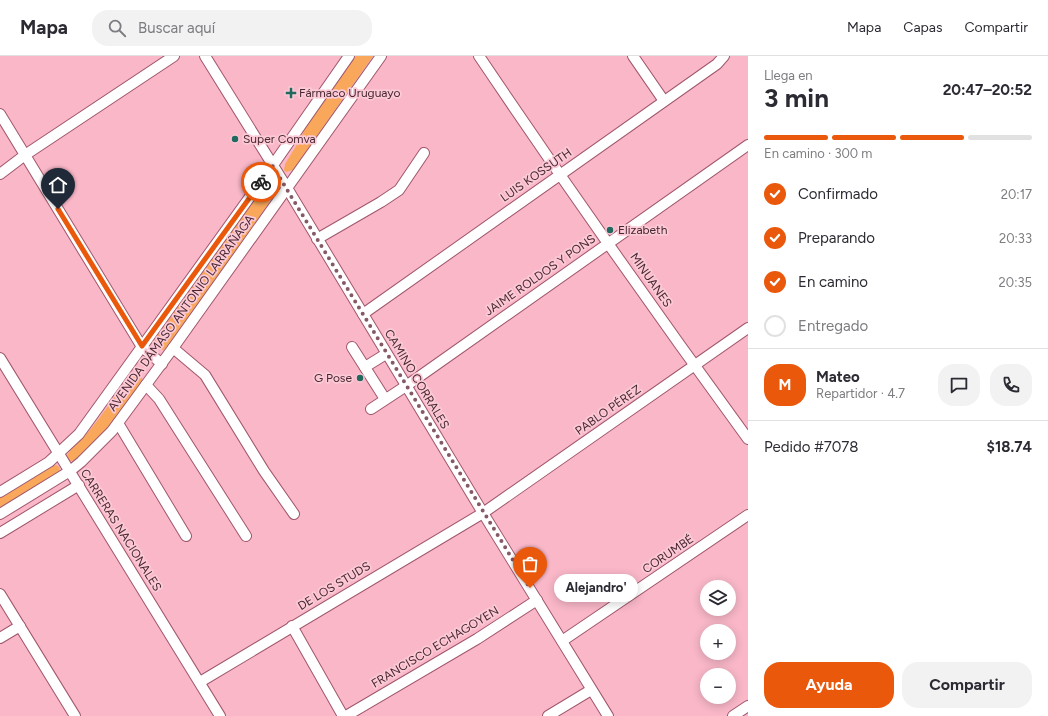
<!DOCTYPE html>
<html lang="es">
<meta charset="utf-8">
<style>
:root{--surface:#fff;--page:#f2f2f3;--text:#2b2b33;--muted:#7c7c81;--line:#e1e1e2;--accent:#ea580c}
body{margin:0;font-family:Figtree,sans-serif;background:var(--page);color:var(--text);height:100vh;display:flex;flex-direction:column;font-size:15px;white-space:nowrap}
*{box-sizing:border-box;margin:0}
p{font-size:13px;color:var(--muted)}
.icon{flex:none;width:22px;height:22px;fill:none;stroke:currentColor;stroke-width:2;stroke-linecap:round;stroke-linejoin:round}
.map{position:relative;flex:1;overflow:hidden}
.drawer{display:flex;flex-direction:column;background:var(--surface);width:300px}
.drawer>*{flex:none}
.buttons{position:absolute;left:700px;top:524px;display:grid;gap:8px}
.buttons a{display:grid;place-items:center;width:36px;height:36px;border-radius:50%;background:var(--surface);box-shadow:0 2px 10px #0003;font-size:20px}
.pin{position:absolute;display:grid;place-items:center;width:34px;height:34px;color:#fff;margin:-41px -17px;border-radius:50% 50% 50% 0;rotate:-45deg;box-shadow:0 0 4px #0007}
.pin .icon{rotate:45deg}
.courier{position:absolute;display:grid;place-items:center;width:40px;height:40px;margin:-20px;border:3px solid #ea580c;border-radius:50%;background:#fff;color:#222;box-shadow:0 1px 5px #0007}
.bubble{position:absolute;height:28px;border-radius:14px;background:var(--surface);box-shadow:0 2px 10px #0003;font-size:13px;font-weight:700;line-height:28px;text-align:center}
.head em{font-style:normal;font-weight:700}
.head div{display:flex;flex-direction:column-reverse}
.head{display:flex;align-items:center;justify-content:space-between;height:68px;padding:0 16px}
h1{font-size:26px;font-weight:700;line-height:30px}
.bar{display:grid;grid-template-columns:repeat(4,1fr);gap:6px 4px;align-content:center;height:48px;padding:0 16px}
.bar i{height:5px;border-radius:3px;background:var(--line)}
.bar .active{background:var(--accent)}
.bar p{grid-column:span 4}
.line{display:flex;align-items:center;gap:10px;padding:0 16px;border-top:1px solid var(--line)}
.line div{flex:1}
.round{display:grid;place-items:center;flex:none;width:42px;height:42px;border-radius:16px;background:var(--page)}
ol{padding:0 16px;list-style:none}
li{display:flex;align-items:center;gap:12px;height:44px}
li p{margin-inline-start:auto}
li .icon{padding:4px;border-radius:50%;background:var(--accent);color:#fff;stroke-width:4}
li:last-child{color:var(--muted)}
li i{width:22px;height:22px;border:2px solid var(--line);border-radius:50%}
.cta{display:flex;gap:8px;margin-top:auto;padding:8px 16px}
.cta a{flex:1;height:46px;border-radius:16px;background:var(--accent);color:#fff;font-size:16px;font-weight:700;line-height:46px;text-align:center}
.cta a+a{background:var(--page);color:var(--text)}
header{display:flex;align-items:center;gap:24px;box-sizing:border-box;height:56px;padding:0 20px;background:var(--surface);border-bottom:1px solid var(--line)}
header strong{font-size:19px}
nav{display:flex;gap:22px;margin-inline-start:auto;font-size:14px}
.search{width:280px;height:36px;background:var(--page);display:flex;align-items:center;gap:10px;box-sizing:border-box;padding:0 14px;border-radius:16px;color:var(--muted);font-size:15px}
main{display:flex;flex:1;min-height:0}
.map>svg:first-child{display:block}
.green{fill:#f8a75b}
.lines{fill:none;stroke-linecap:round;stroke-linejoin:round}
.minor-casing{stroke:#a0576d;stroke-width:12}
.minor{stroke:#fff;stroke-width:10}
.done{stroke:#855965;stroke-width:4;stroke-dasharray:0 7.2}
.route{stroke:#ea580c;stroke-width:5}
.poi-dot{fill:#21695f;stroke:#fcc9d6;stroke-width:1.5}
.labels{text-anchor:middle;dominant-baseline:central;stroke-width:3.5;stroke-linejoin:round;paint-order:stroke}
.poi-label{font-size:12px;fill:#472730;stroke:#fcc9d6;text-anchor:start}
.street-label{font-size:12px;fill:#472730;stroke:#fcc9d6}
</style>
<header>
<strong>Mapa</strong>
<div class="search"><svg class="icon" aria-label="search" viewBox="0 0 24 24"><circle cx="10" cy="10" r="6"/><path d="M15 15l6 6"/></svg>Buscar aquí</div>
<nav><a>Mapa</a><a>Capas</a><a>Compartir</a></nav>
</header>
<main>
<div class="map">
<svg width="748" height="660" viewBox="0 0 748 660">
<rect width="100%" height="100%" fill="#f9b7c8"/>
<g class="green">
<path d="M 356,0 L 373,0 L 293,114 L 286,116 L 284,114 L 285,108 L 301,82 L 305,72 Z"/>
<path d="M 262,135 L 271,140 L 269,147 L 167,292 L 163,294 L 159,293 L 154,287 L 156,282 L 260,136 Z"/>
<path d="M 134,318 L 141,320 L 143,325 L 117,363 L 93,389 L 76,404 L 71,405 L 67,404 L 66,401 C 71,391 81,384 89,375 C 103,358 116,339 130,320 Z"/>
<path d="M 56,409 L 59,411 L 60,414 L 59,417 L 0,453 L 0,442 L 52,410 Z"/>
</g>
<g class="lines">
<defs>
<g id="minor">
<path d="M 205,0 L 287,132 L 483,457 L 608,660"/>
<path d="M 479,0 C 566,129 656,257 748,383"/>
<path d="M 633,0 L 664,45"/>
<path d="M 0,58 L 142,291 L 162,308"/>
<path d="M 0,118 L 25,99 L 174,0"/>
<path d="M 317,183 L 381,146 L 399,134 L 424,97"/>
<path d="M 363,258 L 717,8 L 724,0"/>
<path d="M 352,291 L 385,343"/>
<path d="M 173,292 L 205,319 L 264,415 L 294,458"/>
<path d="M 0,302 L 220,660"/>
<path d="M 365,311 L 386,298"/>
<path d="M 146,329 L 159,343 L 246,480"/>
<path d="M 371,353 L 406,330 L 748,89"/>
<path d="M 118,367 L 186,480"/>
<path d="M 0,436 L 49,406 L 79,378 L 273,109 L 349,0"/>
<path d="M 0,458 L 70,415 L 81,406 L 112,375 L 173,292 L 381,0"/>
<path d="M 0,477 L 79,429"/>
<path d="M 0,538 L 75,660"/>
<path d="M 292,570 L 343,660"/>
<path d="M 0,582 L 20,570"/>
<path d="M 562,585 L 748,459"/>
<path d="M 200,626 L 483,457 L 748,272"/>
<path d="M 346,660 L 477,583 L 537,544"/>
<path d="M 548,660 L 591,634"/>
<path d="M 733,660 L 748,650"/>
</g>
</defs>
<use href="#minor" class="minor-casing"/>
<use href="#minor" class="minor"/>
</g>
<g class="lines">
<path class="done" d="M 261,126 L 272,109 L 530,532"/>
<path class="route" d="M 58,153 L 142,290 L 261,126"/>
</g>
<g class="poi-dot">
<path d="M289 31h4v4h4v4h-4v4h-4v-4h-4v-4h4z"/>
<circle cx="235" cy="83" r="4"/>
<circle cx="610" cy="174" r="4"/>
<circle cx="360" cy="322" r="4"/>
</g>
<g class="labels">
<g class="poi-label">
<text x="299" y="37">Fármaco Uruguayo</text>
<text x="243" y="83">Super Comva</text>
<text x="618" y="174">Elizabeth</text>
<text x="352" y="322" text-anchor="end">G Pose</text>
</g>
<g class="street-label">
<text transform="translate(536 119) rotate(-35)">LUIS KOSSUTH</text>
<text transform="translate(540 219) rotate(-35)">JAIME ROLDOS Y PONS</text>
<text transform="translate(651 224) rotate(55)">MINUANES</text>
<text transform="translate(181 257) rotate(-54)">AVENIDA DÁMASO ANTONIO LARRAÑAGA</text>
<text transform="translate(417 323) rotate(59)">CAMINO CORRALES</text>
<text transform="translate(608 354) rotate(-35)">PABLO PÉREZ</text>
<text transform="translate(121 474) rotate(58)">CARRERAS NACIONALES</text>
<text transform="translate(668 498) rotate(-34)">CORUMBÉ</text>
<text transform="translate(334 530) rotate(-31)">DE LOS STUDS</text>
<text transform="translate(435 591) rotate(-31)">FRANCISCO ECHAGOYEN</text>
</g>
</g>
</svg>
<div class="buttons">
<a><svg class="icon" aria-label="layers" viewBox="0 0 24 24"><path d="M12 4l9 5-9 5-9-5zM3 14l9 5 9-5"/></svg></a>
<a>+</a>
<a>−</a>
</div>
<div class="pin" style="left:530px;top:532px;background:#ea580c"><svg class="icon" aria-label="bag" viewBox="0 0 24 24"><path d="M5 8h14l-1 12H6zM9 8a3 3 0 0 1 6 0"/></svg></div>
<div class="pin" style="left:58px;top:153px;background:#1f2937"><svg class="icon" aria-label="home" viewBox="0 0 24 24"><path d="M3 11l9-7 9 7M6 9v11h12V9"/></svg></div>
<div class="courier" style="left:261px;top:126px"><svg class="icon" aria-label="bike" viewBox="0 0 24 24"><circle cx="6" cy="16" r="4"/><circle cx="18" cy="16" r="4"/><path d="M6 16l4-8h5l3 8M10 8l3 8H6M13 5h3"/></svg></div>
<div class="bubble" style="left:554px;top:518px;width:84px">Alejandro'</div>
</div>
<section class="drawer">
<div class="head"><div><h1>3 min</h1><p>Llega en</p></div><em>20:47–20:52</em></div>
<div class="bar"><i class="active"></i><i class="active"></i><i class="active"></i><i></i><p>En camino · 300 m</p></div>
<ol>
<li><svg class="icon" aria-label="check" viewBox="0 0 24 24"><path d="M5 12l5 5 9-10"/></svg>Confirmado<p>20:17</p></li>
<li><svg class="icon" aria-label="check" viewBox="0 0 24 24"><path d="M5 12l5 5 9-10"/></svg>Preparando<p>20:33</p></li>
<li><svg class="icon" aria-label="check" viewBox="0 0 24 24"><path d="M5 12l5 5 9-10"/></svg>En camino<p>20:35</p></li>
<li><i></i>Entregado</li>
</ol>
<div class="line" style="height:72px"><b class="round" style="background:var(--accent);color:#fff">M</b><div><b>Mateo</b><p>Repartidor · 4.7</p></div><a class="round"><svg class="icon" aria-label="chat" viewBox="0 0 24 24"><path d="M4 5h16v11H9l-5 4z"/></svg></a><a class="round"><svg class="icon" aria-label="phone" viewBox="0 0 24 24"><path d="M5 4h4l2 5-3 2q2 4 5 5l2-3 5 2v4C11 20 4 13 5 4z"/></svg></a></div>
<div class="line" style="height:52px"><div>Pedido #7078</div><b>$18.74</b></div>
<div class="cta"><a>Ayuda</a><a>Compartir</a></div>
</section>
</main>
